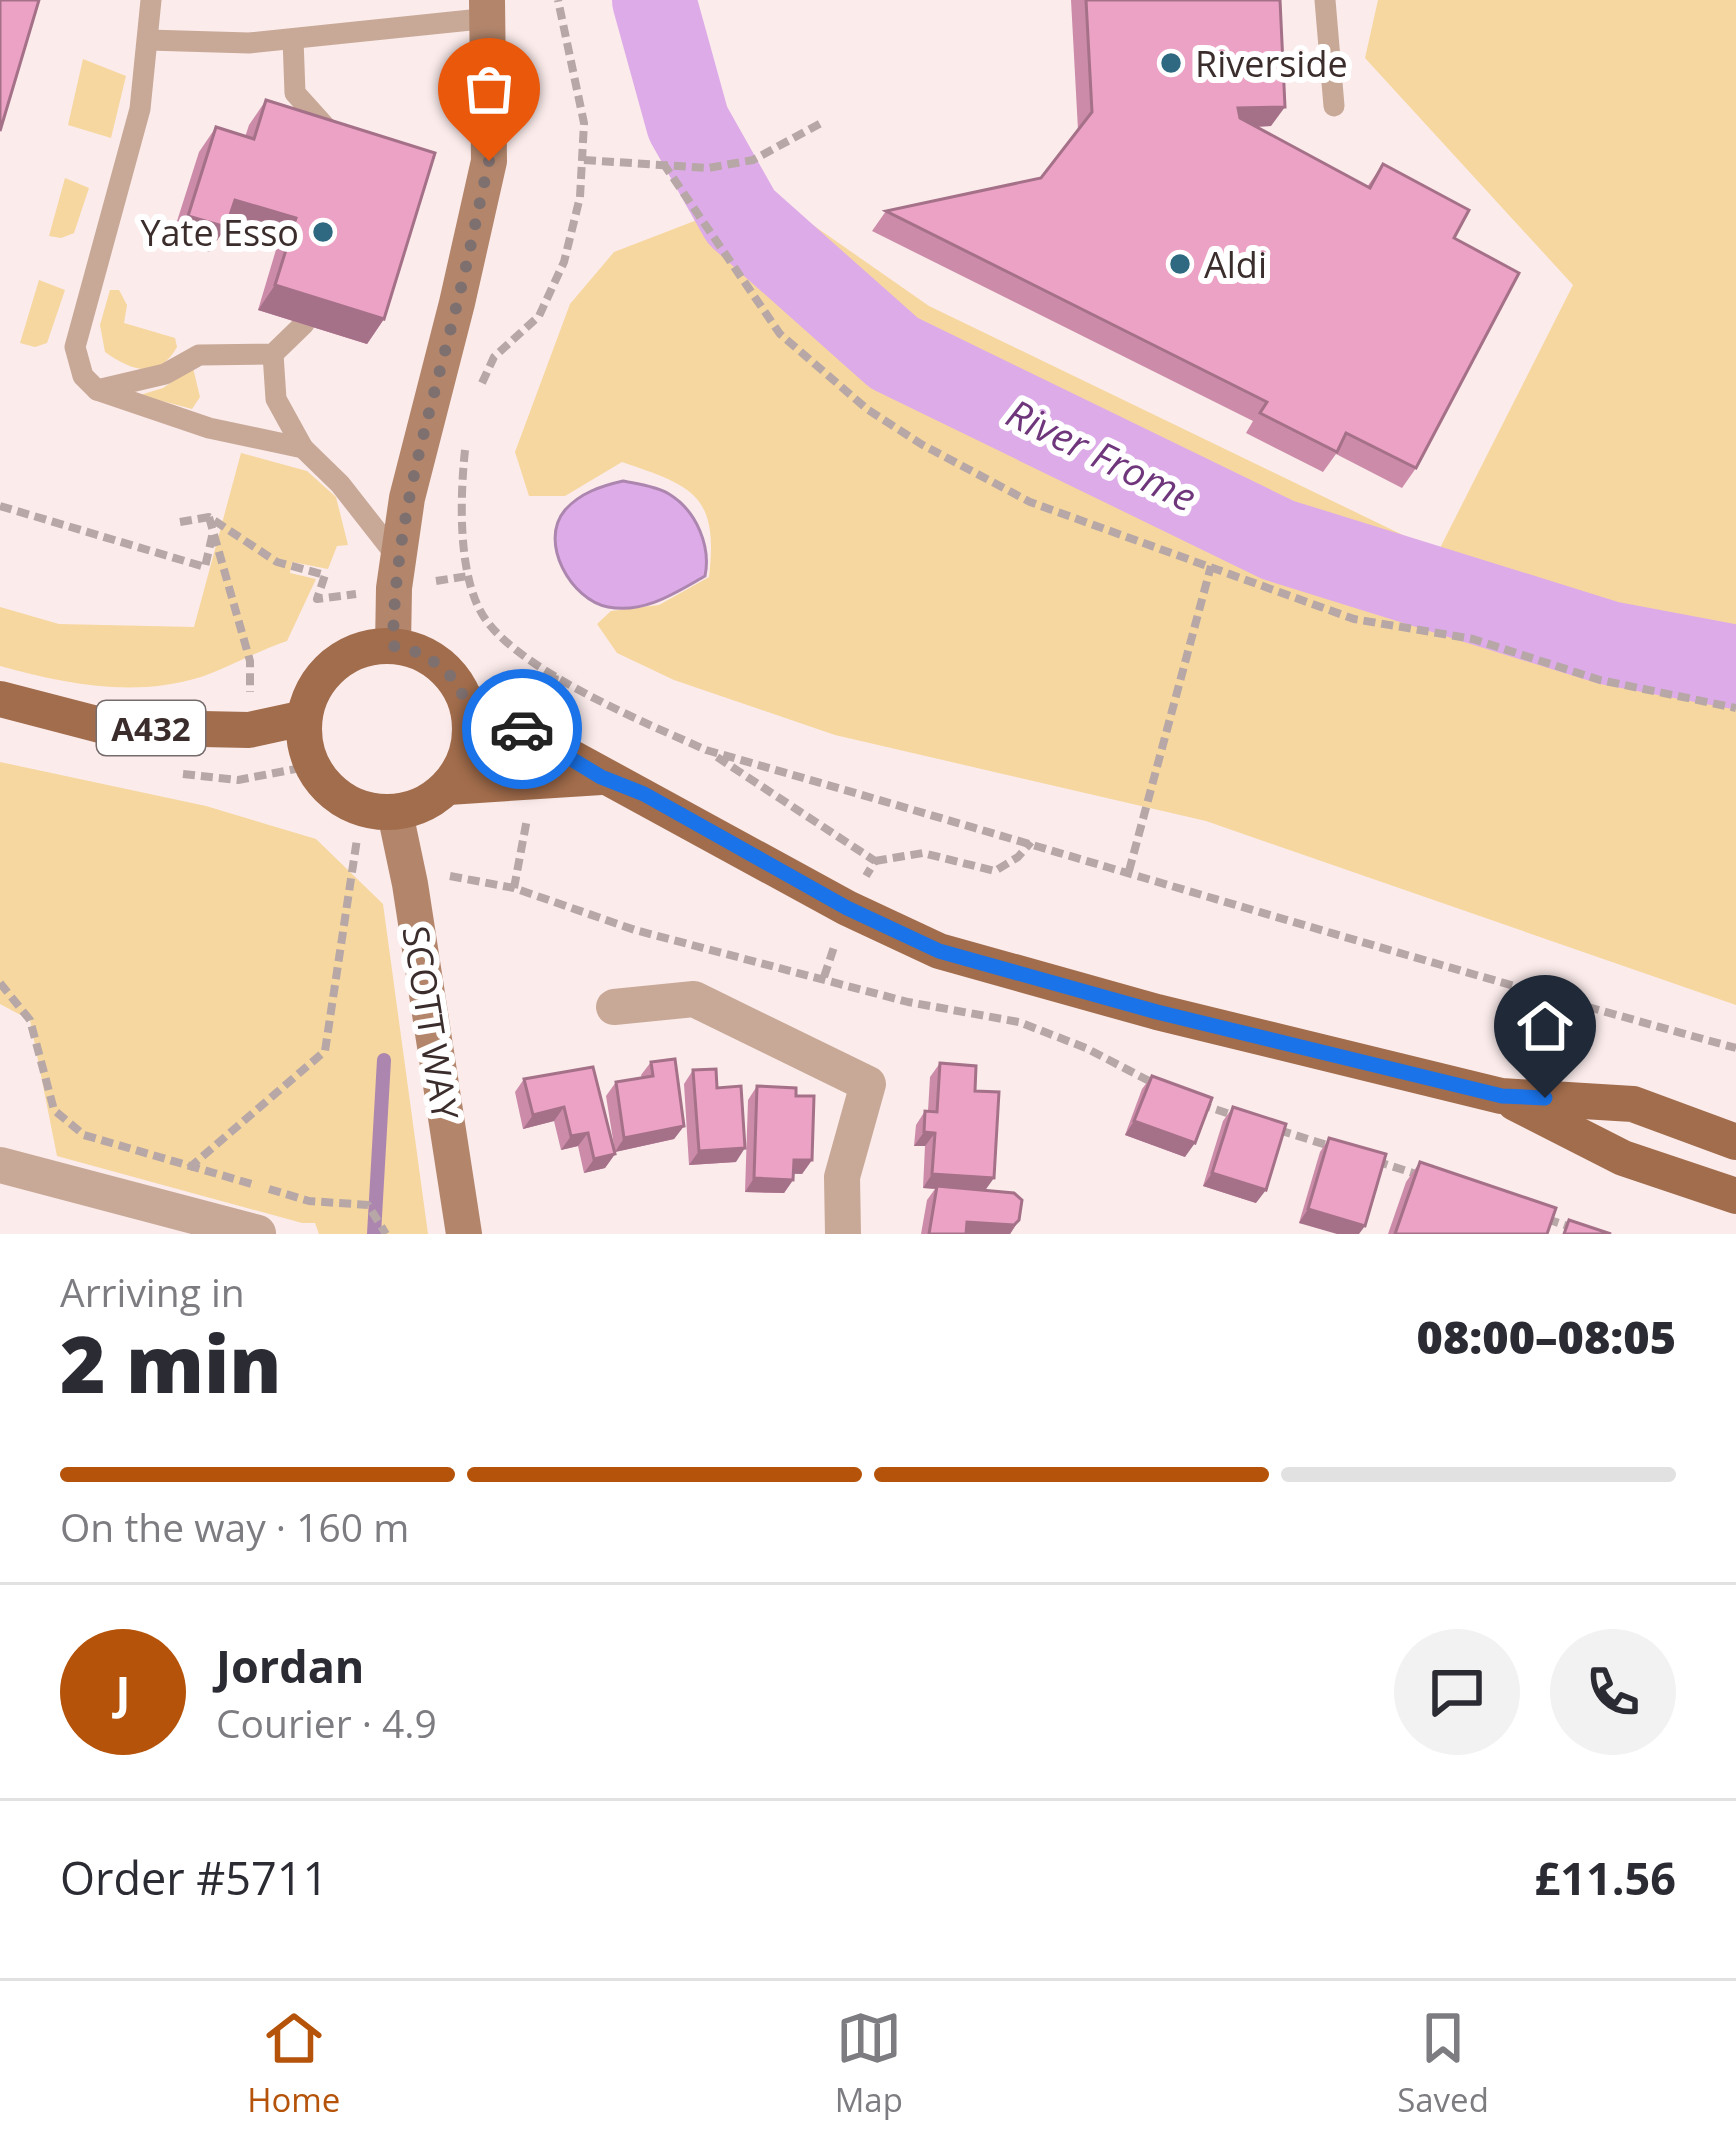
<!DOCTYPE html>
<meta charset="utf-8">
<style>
:root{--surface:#fff;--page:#f2f2f3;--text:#2b2b33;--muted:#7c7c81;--line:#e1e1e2;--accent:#b45309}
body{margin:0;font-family:"Open Sans",sans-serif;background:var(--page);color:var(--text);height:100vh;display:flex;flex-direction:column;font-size:45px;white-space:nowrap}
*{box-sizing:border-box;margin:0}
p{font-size:39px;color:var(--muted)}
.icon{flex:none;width:66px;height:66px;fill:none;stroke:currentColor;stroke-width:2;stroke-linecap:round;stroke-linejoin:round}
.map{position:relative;height:1234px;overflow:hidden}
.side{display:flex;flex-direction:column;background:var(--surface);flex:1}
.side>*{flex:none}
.pin{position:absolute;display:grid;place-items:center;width:102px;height:102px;color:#fff;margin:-123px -51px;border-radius:50% 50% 50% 0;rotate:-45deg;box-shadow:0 0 12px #0007}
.pin .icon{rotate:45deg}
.courier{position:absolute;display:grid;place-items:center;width:120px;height:120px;margin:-60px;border:9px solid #1a73e8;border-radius:50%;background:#fff;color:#222;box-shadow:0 3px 15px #0007}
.overview em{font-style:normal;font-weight:800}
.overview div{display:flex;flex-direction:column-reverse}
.overview{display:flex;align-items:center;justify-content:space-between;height:204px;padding:0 60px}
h1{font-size:78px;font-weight:800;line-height:90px}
.bar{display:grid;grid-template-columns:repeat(4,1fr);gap:18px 12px;align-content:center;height:144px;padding:0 60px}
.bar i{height:15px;border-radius:9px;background:var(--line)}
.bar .on{background:var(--accent)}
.bar p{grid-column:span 4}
.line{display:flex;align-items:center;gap:30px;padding:0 60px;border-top:3px solid var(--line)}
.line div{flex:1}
.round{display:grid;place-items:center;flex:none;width:126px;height:126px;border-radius:63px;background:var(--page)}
.dock{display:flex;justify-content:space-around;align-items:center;height:168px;border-top:3px solid var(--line);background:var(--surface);font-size:33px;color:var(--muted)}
.dock a{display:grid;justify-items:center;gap:6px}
.dock .on{color:var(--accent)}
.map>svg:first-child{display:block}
.green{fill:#f6d79f}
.water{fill:#ddace8;stroke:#ad86b0;stroke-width:3}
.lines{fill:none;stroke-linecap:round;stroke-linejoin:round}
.stream{stroke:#ad86b0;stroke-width:14}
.river{stroke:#ddace8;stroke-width:84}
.path{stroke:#b7a7a7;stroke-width:8;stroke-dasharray:12 6;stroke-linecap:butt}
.lane{stroke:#c8a997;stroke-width:21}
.street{stroke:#c8a997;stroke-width:36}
.secondary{stroke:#b3866c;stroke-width:36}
.primary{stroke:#a26d4c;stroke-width:36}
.wall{fill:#cb8ba9}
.shaded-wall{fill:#a57189}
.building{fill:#eca2c4;stroke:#a57189;stroke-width:3}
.done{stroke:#7f7070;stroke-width:12;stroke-dasharray:0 21.6}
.route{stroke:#1a73e8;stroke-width:15}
.poi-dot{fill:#2e6981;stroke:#fff;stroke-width:4.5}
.labels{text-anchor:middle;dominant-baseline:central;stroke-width:12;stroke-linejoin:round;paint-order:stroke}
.shield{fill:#fff;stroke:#766c6c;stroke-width:3}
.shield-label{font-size:33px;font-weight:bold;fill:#3c2d2d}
.poi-label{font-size:36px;fill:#3c2d2d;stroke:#fff;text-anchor:start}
.street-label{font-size:36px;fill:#3c2d2d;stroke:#fff}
.water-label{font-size:39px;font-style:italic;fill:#6f367c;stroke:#fff}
</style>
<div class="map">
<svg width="1736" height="1234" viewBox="0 0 1736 1234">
<rect width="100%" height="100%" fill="#fbebeb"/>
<g class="green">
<path d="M 1378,0 L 1736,0 L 1736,1005 L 1206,821 L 835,735 L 674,680 L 617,653 L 597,624 L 611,611 L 659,605 L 709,577 C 719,494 692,486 622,462 L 565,496 L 529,496 L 515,452 L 570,304 L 614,252 L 767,193 L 929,306 L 1438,552 L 1573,285 L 1365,58 Z"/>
<path d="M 83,59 L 126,76 L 111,138 L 68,125 Z"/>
<path d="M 65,178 L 89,188 L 74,233 L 61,238 L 49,236 Z"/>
<path d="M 39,280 L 65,290 L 47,343 L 35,347 L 20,343 Z"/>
<path d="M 110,290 L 119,290 L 127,305 L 124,323 L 175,338 L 177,347 C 158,381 130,370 105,352 L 100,325 Z"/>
<path d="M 193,368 L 200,397 L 192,409 L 140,395 L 163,388 Z"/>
<path d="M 241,453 L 307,471 L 336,497 L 348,545 L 337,546 L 328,569 L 292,562 L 290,573 L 316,579 L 287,641 C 257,651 230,667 201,677 C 133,698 66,684 0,666 L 0,607 L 59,624 L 194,627 Z"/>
<path d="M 0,762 L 206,806 L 316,839 L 383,904 L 428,1234 L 319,1234 L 315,1223 L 302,1223 L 57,1156 L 30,1020 L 0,1004 Z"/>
</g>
<path class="water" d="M 623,481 C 637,484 656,486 669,494 C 697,511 711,547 705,576 C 675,593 644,614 608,607 C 571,600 538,542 565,510 C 580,493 601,486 623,481 Z"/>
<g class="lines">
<path class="stream" d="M 374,1234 L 384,1060"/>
<path class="river" d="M 654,0 L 688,123 L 741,217 L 894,353 L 1278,540 L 1609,643 L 1736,667"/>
<g class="path">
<path d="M 584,160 L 708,168 L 753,160 L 821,123"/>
<path d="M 663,163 L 780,334 L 867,409 L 921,444 L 1030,502 L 1354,619 L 1473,639 L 1600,680 L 1736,708"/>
<path d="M 482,383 L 494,357 L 539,316 L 564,262 L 580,197 L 584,123 L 558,0"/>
<path d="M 465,450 C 460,497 457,580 486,620 C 524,673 646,723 706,750 C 1050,848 1391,954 1736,1048"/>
<path d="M 0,506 L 205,567 L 213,532"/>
<path d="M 209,517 L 250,661 L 250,692"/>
<path d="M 180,522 L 209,517 L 277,562 L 325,575 L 317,599 L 356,594"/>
<path d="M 436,581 L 468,576"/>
<path d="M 550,704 L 555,675"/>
<path d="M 717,757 L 875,861 L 866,876"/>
<path d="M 183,774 L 238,780 L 311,766"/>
<path d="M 875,861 L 923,853 L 995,871 L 1018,857 L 1031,842"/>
<path d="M 1129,871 L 1211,566"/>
<path d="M 450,876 L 514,888 L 635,930 L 908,1002 L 1019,1022 L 1086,1048 L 1153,1083"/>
<path d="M 514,888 L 527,819"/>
<path d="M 824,977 L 835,944"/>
<path d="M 0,983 L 30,1020 L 54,1110 L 84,1135 L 255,1185"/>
<path d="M 1199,1104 L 1236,1116"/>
<path d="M 1279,1130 L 1333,1147"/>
<path d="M 1376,1161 L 1419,1175"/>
<path d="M 189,1168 L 325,1051 L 357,839"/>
<path d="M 269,1189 L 309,1201 L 368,1205 L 386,1234"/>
<path d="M 1547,1219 L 1591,1234"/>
</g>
<g class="lane">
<path d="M 151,0 L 140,109 L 75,347 L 83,376 L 97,390 L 209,428 L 303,448 L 340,484 L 398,558"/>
<path d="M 1325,0 L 1334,106"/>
<path d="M 293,39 L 295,93 L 332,134"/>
<path d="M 148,40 L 249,43 L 490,18"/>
<path d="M 273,354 L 276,399 L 303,448"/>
<path d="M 97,390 L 165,374 L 199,355 L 273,354 L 304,324 L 311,300"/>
</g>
<g class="street">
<path d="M 614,1007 L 694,999 L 868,1084 L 842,1177 L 843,1234"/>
<path d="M 0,1165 L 258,1233"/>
</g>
<g class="secondary">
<path d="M 393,646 L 394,588 L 407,498 L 457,303 L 489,161 L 487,0"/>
<path d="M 395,813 L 410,884 L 464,1234"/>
</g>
<g class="primary">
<circle cx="387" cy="729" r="83"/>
<path d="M 0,699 L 108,727 L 249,730 L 304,718"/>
<path d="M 466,700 L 847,908 L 939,951 L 1157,1012 L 1501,1096 L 1633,1104 L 1736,1142"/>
<path d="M 448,787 L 601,777"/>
<path d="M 1515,1103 L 1623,1158 L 1736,1196"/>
</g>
</g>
<g class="wall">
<path d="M 1071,0 L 1280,0 L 1271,126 L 1256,127 L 1367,187 L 1383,164 L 1454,238 L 1416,468 L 1402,488 L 1336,454 L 1323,472 L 1246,433 L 1253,421 L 872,231 L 886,211 L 1041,178 L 1078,130 Z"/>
<path d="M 266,100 L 384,319 L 367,344 L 258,310 L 278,243 L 226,227 L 209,252 L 171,240 L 199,152 L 216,127 L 245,137 L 249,125 Z"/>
<path d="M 651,1062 L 684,1126 L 674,1139 L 615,1152 L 606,1096 L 616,1082 L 642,1078 L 641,1075 Z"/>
<path d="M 940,1063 L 975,1091 L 985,1191 L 1019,1220 L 1010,1234 L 921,1234 L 927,1200 L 935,1189 L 923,1188 L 925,1146 L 914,1146 L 916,1125 L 925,1111 L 928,1111 L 930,1077 Z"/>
<path d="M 593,1067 L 615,1154 L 605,1168 L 584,1173 L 578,1146 L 561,1150 L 554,1121 L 523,1129 L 515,1092 L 524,1079 Z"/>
<path d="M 693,1070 L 717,1088 L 736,1162 L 689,1165 L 684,1084 Z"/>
<path d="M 1152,1076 L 1185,1157 L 1125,1135 L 1142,1089 Z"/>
<path d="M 757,1086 L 796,1096 L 812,1160 L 802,1174 L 794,1174 L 793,1180 L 784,1193 L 745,1192 L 748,1100 Z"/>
<path d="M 1233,1107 L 1256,1203 L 1203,1186 L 1223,1121 Z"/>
<path d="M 1329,1138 L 1359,1234 L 1299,1223 L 1320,1152 Z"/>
<path d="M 1420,1162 L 1547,1234 L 1388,1234 L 1406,1182 Z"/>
</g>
<g class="shaded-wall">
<path d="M 1285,107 L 1271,126 L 1224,128 L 1238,108 Z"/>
<path d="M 235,200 L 296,218 L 278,243 L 217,224 Z"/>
<path d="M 188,216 L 226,227 L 209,252 L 171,240 Z"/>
<path d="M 275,285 L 384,319 L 367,344 L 258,310 Z"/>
<path d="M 564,1107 L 554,1121 L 523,1129 L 533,1115 Z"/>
<path d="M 1134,1121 L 1195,1143 L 1185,1157 L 1125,1135 Z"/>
<path d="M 684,1126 L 674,1139 L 615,1152 L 624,1138 Z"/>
<path d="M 924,1132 L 935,1133 L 925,1146 L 914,1146 Z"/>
<path d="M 588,1133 L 578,1146 L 561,1150 L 571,1136 Z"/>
<path d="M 745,1148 L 736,1162 L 689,1165 L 699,1151 Z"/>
<path d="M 615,1154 L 605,1168 L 584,1173 L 594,1159 Z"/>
<path d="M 794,1160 L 812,1160 L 802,1174 L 785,1173 Z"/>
<path d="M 1212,1173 L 1266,1190 L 1256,1203 L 1203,1186 Z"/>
<path d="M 932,1174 L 994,1178 L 984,1192 L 923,1188 Z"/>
<path d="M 754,1178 L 793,1180 L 784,1193 L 745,1192 Z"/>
<path d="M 1308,1209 L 1365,1226 L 1359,1234 L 1337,1234 L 1299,1223 Z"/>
<path d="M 1019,1220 L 1010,1234 L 959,1234 L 967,1222 Z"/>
</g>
<g class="building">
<path d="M 0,0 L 39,0 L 0,131 Z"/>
<path d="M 1086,0 L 1280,0 L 1285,107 L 1238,108 L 1240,118 L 1370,188 L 1383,164 L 1469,210 L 1454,238 L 1519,273 L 1416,468 L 1346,433 L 1337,452 L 1260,413 L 1267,402 L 886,211 L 1041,178 L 1092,112 Z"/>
<path d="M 266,100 L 435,153 L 384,319 L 275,285 L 296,218 L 235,200 L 226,227 L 188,216 L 216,127 L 254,139 Z"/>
<path d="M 675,1059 L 684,1126 L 624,1138 L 616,1082 L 653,1076 L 651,1062 Z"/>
<path d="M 940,1063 L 976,1066 L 975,1091 L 999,1092 L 994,1178 L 932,1174 L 935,1133 L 924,1132 L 925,1111 L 937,1112 Z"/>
<path d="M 593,1067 L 615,1154 L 594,1159 L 588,1133 L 571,1136 L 564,1107 L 533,1115 L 524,1079 Z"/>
<path d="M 716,1069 L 717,1088 L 741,1086 L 745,1148 L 699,1151 L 693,1070 Z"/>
<path d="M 1152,1076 L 1212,1098 L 1195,1143 L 1134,1121 Z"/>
<path d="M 757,1086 L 796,1088 L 796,1096 L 814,1096 L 812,1160 L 794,1160 L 793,1180 L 754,1178 Z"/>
<path d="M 1233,1107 L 1286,1124 L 1266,1190 L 1212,1173 Z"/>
<path d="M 1329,1138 L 1386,1154 L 1365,1226 L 1308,1209 Z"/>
<path d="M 1420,1162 L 1556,1208 L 1547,1234 L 1395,1234 Z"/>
<path d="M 937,1186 L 1014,1193 L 1022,1200 L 1019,1220 L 1014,1225 L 967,1222 L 966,1234 L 929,1234 Z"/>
<path d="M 1569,1220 L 1611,1234 L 1564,1234 Z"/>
</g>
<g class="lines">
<path class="done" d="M 489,161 C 478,209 469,257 457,304 C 428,421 394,524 393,646 L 424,654 L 449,674 L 466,700 L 522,729"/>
<path class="route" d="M 522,729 L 601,777 L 644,794 L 847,908 L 939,951 L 1157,1012 L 1502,1096 L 1545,1098"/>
</g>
<g class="poi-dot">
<circle cx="1171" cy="63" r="12"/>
<circle cx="323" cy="232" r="12"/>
<circle cx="1180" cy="264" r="12"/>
</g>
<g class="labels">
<rect class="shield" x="97" y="701" width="108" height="54" rx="9"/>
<g class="shield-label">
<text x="151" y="728">A432</text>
</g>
<g class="poi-label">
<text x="1195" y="63">Riverside</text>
<text x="299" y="232" text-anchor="end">Yate Esso</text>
<text x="1204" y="264">Aldi</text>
</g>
<g class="street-label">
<text transform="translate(431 1023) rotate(81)">SCOTT WAY</text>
</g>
<g class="water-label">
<text transform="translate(1102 454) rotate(26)">River Frome</text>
</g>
</g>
</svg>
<div class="pin" style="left:489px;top:161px;background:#ea580c"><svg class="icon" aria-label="bag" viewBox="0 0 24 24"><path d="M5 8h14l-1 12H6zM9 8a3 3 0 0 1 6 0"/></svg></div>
<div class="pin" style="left:1545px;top:1098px;background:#1f2937"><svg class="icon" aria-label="home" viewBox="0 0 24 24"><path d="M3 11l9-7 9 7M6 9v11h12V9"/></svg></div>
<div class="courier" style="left:522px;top:729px"><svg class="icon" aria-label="car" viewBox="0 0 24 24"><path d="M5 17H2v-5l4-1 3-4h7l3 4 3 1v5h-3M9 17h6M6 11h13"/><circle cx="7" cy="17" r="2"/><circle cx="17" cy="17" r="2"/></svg></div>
</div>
<section class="side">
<div class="overview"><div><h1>2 min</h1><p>Arriving in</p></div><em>08:00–08:05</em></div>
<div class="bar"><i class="on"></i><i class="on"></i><i class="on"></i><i></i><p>On the way · 160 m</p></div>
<div class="line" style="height:216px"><b class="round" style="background:var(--accent);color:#fff">J</b><div><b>Jordan</b><p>Courier · 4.9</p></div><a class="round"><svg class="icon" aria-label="chat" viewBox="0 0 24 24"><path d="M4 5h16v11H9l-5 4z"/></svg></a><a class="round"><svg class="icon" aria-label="phone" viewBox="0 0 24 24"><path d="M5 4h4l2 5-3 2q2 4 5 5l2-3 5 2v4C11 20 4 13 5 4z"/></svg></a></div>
<div class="line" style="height:156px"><div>Order #5711</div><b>£11.56</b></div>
</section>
<nav class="dock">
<a class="on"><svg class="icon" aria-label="home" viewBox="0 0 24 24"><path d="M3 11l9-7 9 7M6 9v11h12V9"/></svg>Home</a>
<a><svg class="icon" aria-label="map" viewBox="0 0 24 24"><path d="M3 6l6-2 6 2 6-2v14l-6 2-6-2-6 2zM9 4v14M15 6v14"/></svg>Map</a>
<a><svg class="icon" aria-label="saved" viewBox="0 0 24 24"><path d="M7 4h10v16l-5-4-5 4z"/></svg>Saved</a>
</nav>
